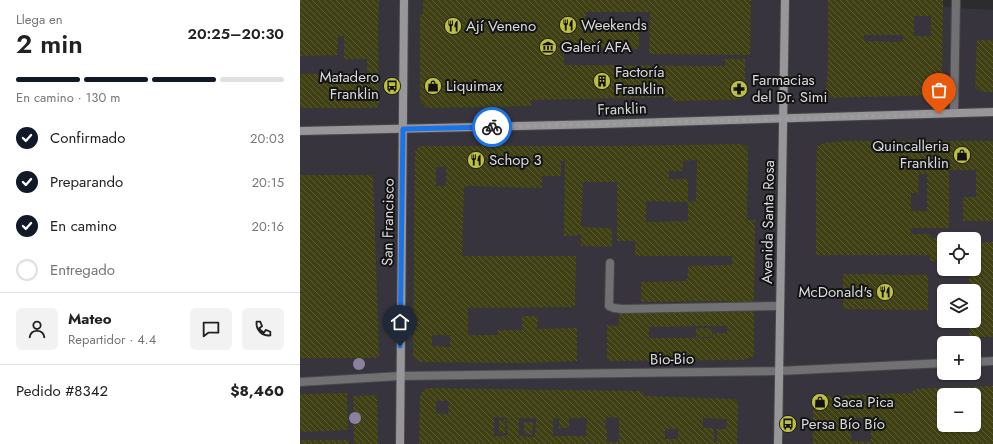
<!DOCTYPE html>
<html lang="es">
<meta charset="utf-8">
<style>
:root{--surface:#fff;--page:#f2f2f2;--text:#222;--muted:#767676;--line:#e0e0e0;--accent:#111827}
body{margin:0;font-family:Jost,sans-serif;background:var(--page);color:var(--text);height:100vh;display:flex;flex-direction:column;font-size:15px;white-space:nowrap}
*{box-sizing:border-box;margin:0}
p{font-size:13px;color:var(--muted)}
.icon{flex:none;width:22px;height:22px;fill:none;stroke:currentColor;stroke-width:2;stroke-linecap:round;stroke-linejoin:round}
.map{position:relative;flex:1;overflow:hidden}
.drawer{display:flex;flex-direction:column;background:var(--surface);width:300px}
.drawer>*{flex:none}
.buttons{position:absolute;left:637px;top:232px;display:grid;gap:8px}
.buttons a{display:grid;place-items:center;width:44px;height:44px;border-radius:6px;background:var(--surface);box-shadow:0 1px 3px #0004;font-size:20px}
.pin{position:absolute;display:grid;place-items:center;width:34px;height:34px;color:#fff;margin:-41px -17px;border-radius:50% 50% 50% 0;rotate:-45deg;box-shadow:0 0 4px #0007}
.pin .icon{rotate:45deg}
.courier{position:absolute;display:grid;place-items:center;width:40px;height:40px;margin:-20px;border:3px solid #1a73e8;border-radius:50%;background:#fff;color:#222;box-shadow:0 1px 5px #0007}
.summary em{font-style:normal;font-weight:600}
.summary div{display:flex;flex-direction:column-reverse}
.summary{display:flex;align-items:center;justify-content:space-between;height:68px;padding:0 16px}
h1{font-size:26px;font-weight:600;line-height:30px}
.bar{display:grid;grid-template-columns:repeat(4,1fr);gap:6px 4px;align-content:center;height:48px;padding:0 16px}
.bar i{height:5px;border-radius:3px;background:var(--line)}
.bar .active{background:var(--accent)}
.bar p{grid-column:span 4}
.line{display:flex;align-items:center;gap:10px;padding:0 16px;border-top:1px solid var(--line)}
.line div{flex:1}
.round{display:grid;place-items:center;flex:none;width:42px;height:42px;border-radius:6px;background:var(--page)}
ol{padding:0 16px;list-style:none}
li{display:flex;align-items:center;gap:12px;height:44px}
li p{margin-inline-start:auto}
li .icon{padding:4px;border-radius:50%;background:var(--accent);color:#fff;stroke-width:4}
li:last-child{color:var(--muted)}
li i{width:22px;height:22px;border:2px solid var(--line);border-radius:50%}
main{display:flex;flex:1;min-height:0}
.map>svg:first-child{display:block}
.built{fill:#37343d;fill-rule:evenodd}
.building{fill:url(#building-back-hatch);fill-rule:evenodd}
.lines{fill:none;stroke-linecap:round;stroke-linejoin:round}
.lane-casing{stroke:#48474a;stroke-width:10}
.street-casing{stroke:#48474a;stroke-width:10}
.secondary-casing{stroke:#48474a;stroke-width:10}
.lane{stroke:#717072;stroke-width:8}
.street{stroke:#717072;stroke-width:8}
.secondary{stroke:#979799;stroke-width:8}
.tree{fill:#8a809f}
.done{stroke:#9d9c9e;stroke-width:4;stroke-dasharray:0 7.2}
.route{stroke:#1a73e8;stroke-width:5}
.labels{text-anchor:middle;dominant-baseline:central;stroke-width:4;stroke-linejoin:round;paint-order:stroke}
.poi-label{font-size:15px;fill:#dad9db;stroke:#141415;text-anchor:start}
.street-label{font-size:15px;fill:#dad9db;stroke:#141415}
</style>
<main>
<section class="drawer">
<div class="summary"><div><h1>2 min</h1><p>Llega en</p></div><em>20:25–20:30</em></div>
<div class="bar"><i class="active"></i><i class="active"></i><i class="active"></i><i></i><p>En camino · 130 m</p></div>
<ol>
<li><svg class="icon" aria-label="check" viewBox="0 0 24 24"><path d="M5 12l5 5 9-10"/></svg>Confirmado<p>20:03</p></li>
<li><svg class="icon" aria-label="check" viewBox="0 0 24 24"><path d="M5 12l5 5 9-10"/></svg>Preparando<p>20:15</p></li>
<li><svg class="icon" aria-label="check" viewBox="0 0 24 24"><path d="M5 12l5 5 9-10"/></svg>En camino<p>20:16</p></li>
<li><i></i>Entregado</li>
</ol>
<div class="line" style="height:72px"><a class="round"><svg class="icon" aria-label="person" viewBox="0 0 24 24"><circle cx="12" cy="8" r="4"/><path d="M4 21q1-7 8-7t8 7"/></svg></a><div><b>Mateo</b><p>Repartidor · 4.4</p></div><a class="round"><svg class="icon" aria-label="chat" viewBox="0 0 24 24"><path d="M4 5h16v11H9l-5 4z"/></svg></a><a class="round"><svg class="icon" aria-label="phone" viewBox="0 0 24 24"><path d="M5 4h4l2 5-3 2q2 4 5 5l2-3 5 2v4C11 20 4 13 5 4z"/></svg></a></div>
<div class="line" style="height:52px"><div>Pedido #8342</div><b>$8,460</b></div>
</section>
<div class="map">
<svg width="693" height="444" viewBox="0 0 693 444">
<defs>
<pattern id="building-back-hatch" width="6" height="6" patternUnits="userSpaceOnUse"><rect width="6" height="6" fill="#3f4014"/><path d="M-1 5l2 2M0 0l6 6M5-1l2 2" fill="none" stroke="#5a5b36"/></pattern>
</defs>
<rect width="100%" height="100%" fill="#2c2b2e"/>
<path class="built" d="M 0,0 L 643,0 L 644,7 L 693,10 L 693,444 L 0,444 ZM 644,239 L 674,239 L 674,269 L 644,269 ZM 644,291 L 674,291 L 674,321 L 644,321 ZM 644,343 L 674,343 L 674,373 L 644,373 ZM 644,395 L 674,395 L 674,425 L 644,425 Z"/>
<g class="building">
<path d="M 0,0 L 79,0 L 78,35 L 79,105 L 76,108 L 0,108 L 0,74 L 67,74 L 67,59 L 44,59 L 44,36 L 38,36 L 37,55 L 0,56 Z"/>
<path d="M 123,0 L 451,0 L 450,55 L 349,54 L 350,12 L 286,12 L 285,31 L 339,30 L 339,49 L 264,48 L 264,65 L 425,66 L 425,59 L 445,59 L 445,94 L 440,99 L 426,100 L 372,101 L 372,97 L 231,100 L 231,106 L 126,108 L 120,101 L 120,14 L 123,14 Z"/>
<path d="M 528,0 L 643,0 L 642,90 L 636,95 L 530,98 L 526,92 L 528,63 ZM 614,16 L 631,16 L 631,36 L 614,36 ZM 564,35 L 603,35 L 603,42 L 564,41 Z"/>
<path d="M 677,40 L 693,40 L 693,92 L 681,92 L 675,87 Z"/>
<path d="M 544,141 L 693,141 L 693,221 L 663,221 L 663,197 L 676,197 L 676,170 L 649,170 L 649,228 L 611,228 L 611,234 L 630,234 L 630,238 L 644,238 L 644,261 L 630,261 L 630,255 L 516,255 L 516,175 L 517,147 L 523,143 ZM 619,174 L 627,174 L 627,211 L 611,211 L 611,193 L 618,193 Z"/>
<path d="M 443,144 L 448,148 L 447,220 L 455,220 L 454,303 L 428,303 L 428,301 L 341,302 L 341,282 L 387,281 L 388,266 L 432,265 L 432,256 L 335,256 L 335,241 L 317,241 L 317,182 L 283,182 L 281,227 L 312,228 L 312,247 L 281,246 L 281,235 L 264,236 L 265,161 L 261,161 L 261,176 L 242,176 L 242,188 L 164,186 L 162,256 L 276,256 L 275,307 L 168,308 L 168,335 L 198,335 L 198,330 L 222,330 L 222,316 L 238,316 L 237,329 L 277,328 L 277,361 L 222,363 L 119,362 L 113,357 L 115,152 L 119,146 L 317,146 ZM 397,160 L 396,201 L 388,202 L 388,221 L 346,222 L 346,201 L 388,202 L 388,179 L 369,179 L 369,171 L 383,171 L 383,161 ZM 136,167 L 146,167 L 146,186 L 136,186 ZM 132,335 L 150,335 L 150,347 L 132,346 Z"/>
<path d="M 0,175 L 73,175 L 79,358 L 0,358 Z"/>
<path d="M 674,242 L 693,242 L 693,337 L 669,337 L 669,321 L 674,321 L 674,291 L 669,291 L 669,269 L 674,269 Z"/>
<path d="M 543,274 L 628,275 L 628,310 L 543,309 Z"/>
<path d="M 454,310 L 454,356 L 444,360 L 307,361 L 307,325 L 319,326 L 319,311 ZM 403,326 L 427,326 L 427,333 L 413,333 L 412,338 L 349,338 L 349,327 Z"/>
<rect x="396" y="328" width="16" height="9"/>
<path d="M 693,386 L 693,444 L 513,444 L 513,403 L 518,396 L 613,393 L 613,389 ZM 644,395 L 674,395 L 674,425 L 644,425 ZM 551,418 L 567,418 L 567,422 L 571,422 L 571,442 L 551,441 Z"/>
<path d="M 126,388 L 343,391 L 343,396 L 435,399 L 438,403 L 437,444 L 119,444 L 120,394 ZM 136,401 L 149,401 L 148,414 L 136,413 ZM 194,417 L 207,418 L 207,436 L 194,436 ZM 306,417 L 319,418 L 319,442 L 307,442 L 307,428 L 305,428 ZM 219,418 L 236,418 L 235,437 L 219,436 ZM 253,418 L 259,418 L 259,428 L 269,428 L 269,418 L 287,418 L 286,436 L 253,436 ZM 403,418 L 427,419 L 426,429 L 417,429 L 417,442 L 414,442 L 414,428 L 403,428 ZM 365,429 L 378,429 L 378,439 L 365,439 Z"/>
<path d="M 47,393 L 48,430 L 0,432 L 0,394 Z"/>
<path d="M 77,395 L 78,444 L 54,444 L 53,396 Z"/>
<rect x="199" y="420" width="6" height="13"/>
<path d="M 224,422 L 233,422 L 232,435 L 224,434 Z"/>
<rect x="0" y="440" width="49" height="4"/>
</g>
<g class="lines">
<defs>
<path id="lane" d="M 310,263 L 309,306 L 314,308 L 322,309 L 480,306"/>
<g id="street">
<path d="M 654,113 L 656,0"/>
<path d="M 674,362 L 693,361"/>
<path d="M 0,382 L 100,376 L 479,371 L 644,363"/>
</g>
<g id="secondary">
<path d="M 0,131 L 302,124 L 693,112"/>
<path d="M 100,444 L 104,0"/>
<path d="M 478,444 L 485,0"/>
</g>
</defs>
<use href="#lane" class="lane-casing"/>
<use href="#street" class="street-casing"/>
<use href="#secondary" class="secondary-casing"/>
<use href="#lane" class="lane"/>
<use href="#street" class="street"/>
<use href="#secondary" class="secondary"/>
</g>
<g class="tree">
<circle cx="59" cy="364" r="6"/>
<circle cx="55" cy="418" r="6"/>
</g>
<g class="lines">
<path class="done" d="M 192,127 L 483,119 L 639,114"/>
<path class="route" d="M 100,346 L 103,129 L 192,127"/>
</g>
<defs>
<symbol id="restaurant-disc" viewBox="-11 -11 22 22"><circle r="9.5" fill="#bdbf43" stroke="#141415"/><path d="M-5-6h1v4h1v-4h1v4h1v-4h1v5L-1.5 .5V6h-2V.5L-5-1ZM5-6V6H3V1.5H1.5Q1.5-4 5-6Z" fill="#111"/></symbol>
<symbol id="museum-disc" viewBox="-11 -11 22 22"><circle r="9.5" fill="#bdbf43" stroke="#141415"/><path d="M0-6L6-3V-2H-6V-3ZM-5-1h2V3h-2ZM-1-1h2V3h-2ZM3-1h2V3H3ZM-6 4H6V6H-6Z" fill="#111"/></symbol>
<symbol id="building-disc" viewBox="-11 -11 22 22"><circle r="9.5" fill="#bdbf43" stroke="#141415"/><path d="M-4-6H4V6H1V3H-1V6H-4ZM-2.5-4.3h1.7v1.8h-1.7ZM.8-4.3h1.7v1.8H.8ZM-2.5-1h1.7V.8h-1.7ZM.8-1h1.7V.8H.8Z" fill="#111"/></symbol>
<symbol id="bus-disc" viewBox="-11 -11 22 22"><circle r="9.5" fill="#bdbf43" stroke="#141415"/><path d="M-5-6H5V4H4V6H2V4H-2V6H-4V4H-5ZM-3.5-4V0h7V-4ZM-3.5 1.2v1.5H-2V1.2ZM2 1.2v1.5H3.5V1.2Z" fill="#111"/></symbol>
<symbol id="shop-disc" viewBox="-11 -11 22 22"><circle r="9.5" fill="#bdbf43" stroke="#141415"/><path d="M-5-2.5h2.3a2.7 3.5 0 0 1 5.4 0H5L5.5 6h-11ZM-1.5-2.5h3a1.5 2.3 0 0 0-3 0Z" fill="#111"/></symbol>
<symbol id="pharmacy-disc" viewBox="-11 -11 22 22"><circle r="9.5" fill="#bdbf43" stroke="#141415"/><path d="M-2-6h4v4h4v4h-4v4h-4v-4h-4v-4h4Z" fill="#111"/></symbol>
</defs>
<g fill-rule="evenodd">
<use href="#restaurant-disc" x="258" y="15" width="20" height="20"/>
<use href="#restaurant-disc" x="143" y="16" width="20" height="20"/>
<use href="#museum-disc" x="238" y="37" width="20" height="20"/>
<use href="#building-disc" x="292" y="71" width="20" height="20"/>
<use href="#bus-disc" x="82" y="76" width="20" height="20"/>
<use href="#shop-disc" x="123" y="76" width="20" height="20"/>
<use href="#pharmacy-disc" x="429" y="79" width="20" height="20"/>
<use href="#shop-disc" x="652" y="145" width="20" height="20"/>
<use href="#restaurant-disc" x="166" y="150" width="20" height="20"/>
<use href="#restaurant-disc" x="575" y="282" width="20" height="20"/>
<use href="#shop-disc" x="510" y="392" width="20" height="20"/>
<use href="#bus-disc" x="478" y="414" width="20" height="20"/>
</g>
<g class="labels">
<g class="poi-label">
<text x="281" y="25">Weekends</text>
<text x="166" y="26">Ají Veneno</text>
<text x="261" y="47">Galerí AFA</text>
<text x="315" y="72">Factoría<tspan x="315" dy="17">Franklin</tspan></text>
<text x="79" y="77" text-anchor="end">Matadero<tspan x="79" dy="17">Franklin</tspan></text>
<text x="452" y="80">Farmacias<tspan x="452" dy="17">del Dr. Simi</tspan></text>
<text x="146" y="86">Liquimax</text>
<text x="649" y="146" text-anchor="end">Quincalleria<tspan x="649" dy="17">Franklin</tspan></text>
<text x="189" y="160">Schop 3</text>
<text x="572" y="292" text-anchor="end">McDonald's</text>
<text x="533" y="402">Saca Pica</text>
<text x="501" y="424">Persa Bío Bío</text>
</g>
<g class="street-label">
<text transform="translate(322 109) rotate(-2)">Franklin</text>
<text transform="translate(88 222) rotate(-89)">San Francisco</text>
<text transform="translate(468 222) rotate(-89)">Avenida Santa Rosa</text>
<text transform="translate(372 359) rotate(-1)">Bio-Bio</text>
</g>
</g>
</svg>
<div class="buttons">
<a><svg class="icon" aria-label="locate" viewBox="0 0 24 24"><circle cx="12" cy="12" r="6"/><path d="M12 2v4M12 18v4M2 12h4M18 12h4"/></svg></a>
<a><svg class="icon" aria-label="layers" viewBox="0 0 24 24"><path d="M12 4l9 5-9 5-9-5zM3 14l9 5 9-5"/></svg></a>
<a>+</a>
<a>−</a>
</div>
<div class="pin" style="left:639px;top:114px;background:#ea580c"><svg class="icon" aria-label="bag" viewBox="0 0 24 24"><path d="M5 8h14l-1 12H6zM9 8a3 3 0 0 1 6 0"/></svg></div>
<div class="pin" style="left:100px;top:346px;background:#1f2937"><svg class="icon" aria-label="home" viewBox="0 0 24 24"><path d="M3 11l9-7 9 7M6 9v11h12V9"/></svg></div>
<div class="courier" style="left:192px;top:127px"><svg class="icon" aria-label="bike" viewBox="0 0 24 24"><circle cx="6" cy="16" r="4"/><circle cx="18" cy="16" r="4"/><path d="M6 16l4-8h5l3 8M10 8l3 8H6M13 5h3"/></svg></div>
</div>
</main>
